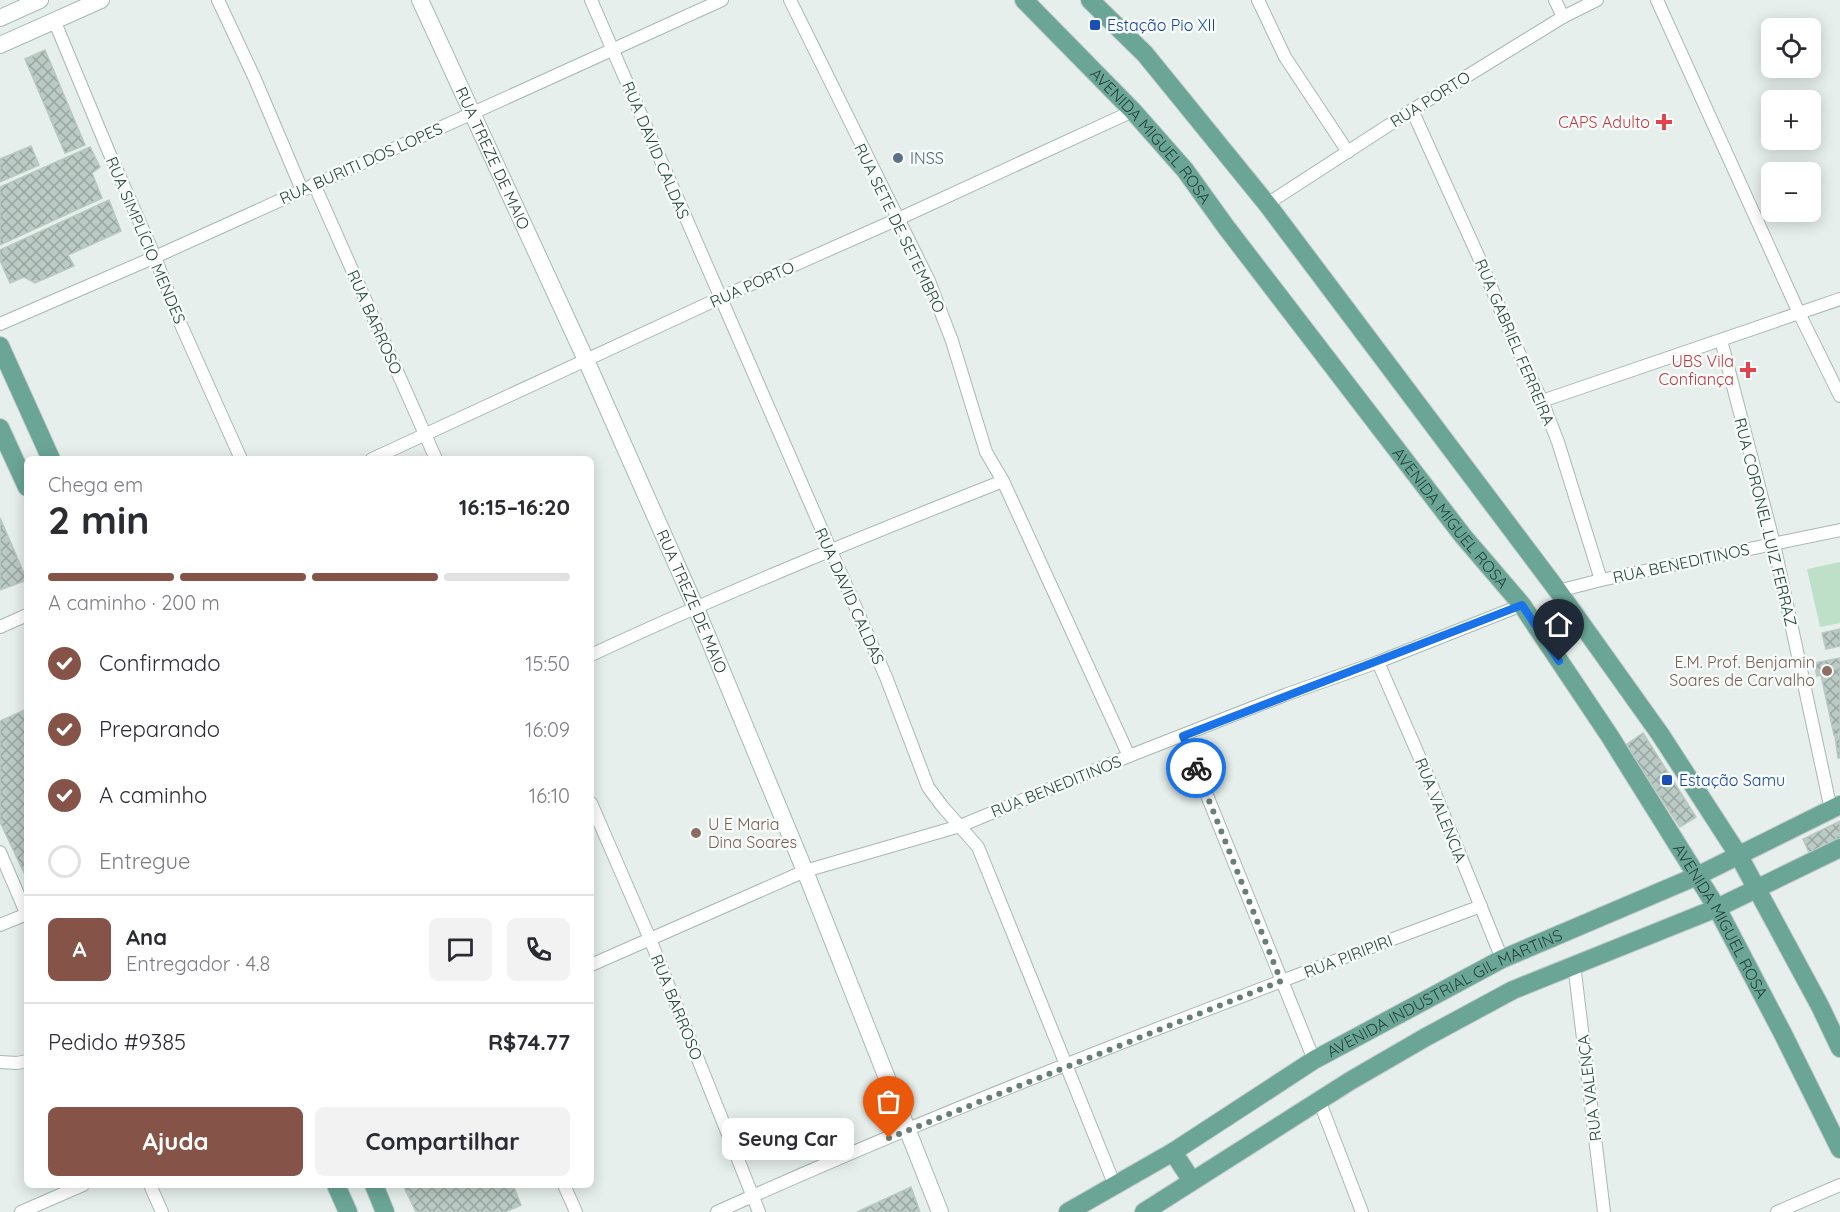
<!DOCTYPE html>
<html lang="pt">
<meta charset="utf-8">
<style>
:root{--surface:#fff;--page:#f2f2f3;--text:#2b2b33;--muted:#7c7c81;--line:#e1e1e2;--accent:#855347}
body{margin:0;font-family:Quicksand,sans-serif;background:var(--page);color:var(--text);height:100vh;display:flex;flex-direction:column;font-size:22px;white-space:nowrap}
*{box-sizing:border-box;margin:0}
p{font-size:20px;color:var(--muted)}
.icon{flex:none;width:33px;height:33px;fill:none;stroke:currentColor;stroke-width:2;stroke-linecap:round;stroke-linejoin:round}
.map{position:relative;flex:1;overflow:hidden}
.details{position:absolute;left:24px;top:456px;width:570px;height:732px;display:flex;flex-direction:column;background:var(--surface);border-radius:9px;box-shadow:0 3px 15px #0003}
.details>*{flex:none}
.tools{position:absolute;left:1761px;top:18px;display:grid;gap:12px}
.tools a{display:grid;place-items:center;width:60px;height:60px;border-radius:9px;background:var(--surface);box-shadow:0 3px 15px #0003;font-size:30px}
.pin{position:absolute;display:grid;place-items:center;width:51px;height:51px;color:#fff;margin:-62px -26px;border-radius:50% 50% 50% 0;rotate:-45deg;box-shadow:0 0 6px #0007}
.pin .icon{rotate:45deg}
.courier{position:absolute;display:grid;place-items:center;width:60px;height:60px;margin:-30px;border:4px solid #1a73e8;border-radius:50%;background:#fff;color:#222;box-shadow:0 2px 8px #0007}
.bubble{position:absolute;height:42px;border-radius:9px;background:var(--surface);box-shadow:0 3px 15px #0003;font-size:20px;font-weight:700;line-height:42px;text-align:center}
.headline em{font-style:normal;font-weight:700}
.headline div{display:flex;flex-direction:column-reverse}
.headline{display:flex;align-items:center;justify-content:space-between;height:102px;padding:0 24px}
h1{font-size:39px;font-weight:700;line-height:45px}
.bar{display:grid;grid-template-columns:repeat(4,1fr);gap:9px 6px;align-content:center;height:72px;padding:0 24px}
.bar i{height:8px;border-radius:4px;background:var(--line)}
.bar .on{background:var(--accent)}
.bar p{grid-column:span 4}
.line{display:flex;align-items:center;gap:15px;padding:0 24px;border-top:2px solid var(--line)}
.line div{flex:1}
.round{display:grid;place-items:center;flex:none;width:63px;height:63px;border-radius:9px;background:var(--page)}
ol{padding:0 24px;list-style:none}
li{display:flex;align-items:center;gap:18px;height:66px}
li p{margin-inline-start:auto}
li .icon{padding:6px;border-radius:50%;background:var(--accent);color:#fff;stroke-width:4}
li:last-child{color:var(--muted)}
li i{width:33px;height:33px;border:3px solid var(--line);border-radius:50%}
.primary-button{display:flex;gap:12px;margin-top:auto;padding:12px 24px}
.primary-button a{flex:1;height:69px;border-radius:9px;background:var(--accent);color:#fff;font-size:24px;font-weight:700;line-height:69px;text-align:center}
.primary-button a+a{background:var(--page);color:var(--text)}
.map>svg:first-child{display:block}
.green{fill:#bfe0c8}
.building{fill:url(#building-cross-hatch);stroke:#b8c9c2;stroke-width:1.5}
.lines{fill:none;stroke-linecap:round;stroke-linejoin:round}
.street-casing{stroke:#a8b8b2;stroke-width:14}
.secondary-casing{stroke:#a4bbb3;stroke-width:18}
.primary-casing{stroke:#c2cac8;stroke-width:20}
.street{stroke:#fff;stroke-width:12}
.secondary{stroke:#fff;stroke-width:16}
.primary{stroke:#6aa596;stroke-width:18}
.done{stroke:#687f78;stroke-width:6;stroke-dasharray:0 10.8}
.route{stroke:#1a73e8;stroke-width:8}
.transit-dot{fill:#1a4fb4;stroke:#f7fbf9;stroke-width:2}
.health-dot{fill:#e0444e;stroke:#f7fbf9;stroke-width:2}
.service-dot{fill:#5c6f8a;stroke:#f7fbf9;stroke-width:2}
.education-dot{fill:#8d6e63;stroke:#f7fbf9;stroke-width:2}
.labels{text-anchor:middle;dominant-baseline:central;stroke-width:5;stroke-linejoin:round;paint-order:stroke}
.transit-label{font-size:16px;fill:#164399;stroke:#f7fbf9;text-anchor:start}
.street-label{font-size:16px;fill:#24423a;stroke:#f7fbf9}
.health-label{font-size:16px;fill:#be3a42;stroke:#f7fbf9;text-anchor:end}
.service-label{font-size:16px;fill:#4e5e75;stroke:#f7fbf9;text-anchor:start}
.education-label{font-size:16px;fill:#785e54;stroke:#f7fbf9;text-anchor:end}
</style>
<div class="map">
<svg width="1840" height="1212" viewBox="0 0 1840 1212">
<defs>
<pattern id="building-cross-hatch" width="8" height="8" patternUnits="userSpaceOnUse" patternTransform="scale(1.5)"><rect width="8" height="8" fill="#bbcac4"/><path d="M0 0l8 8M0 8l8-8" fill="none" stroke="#98a6a0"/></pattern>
</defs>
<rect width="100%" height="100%" fill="#e6efeb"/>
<path class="green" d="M 1840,562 L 1840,623 L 1820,627 L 1807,569 Z"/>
<g class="building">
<path d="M 45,50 L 85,145 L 65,153 L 25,59 Z"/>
<path d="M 31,146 L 39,165 L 0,182 L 0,159 Z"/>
<path d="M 90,147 L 100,167 L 92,173 L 102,198 L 0,245 L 0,187 Z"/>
<path d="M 109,200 L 121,231 L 68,255 L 74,266 L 35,283 L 24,277 L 10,283 L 0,260 L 0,250 Z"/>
<path d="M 0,518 L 27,580 L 0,590 Z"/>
<path d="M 1840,629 L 1840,646 L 1826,649 L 1822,633 Z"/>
<path d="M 1840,658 L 1840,733 L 1834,735 L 1821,675 L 1817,676 L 1814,663 Z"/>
<path d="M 27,709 L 27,879 L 0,822 L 0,721 Z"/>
<path d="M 1643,733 L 1696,817 L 1680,827 L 1626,745 Z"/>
<path d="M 1840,735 L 1840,758 L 1838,758 L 1835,736 Z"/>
<path d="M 1840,821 L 1840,843 L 1811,857 L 1803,839 Z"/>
<path d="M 403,1185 L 513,1185 L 521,1205 L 505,1212 L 416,1212 Z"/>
<path d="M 911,1187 L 920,1212 L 857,1212 Z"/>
</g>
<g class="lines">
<defs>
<g id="street">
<path d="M 218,0 L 255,79 L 302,190"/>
<path d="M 591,0 L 886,677 L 928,787 L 942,806 L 978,847 L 1115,1186"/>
<path d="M 790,0 L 929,281 L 952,341 L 986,452 L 1003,481 L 1129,756"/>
<path d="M 1258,0 L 1285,57 L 1348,152"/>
<path d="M 1555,0 L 1563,17"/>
<path d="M 1657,0 L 1799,313 L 1840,396"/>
<path d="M 54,20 L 108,150 L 155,257 L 178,318 L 241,459"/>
<path d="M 1412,110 L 1480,260 L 1512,338 L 1542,401 L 1558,442 L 1601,580"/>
<path d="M 314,184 L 436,459"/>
<path d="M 1267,204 L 1412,110 L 1563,17 L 1597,0"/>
<path d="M 0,324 L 155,257 L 722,0"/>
<path d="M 1721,340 L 1774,544 L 1831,810"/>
<path d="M 1542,401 L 1840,299"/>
<path d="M 372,459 L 720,298 L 898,219 L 1133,111"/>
<path d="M 1558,591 L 1601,580 L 1840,530"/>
<path d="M 0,627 L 27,615"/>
<path d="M 591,655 C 726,592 864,536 1003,481"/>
<path d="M 1378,662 L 1432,786 L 1502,959"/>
<path d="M 1183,736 L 1314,1060"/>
<path d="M 591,803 L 650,939 L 759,1212"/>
<path d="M 0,852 L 27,915"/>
<path d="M 0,925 L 27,914"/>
<path d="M 1574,964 L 1604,1212"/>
<path d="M 591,965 L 805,871 L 960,826 L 1129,756 L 1285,695 L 1378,662 L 1522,605"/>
<path d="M 0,1062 L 17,1063 L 27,1061"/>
<path d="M 1319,1100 L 1362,1212"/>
<path d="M 150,1185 L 162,1212"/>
<path d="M 564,1185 L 576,1212"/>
<path d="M 21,1212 L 83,1185"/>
<path d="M 717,1212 C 967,1099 1224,1002 1481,906"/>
<path d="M 1777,1212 L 1840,1185"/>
</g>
<g id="secondary">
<path id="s1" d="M 420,0 L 586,360 L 695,606 L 805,871 L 940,1212"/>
<path d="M 0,18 L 40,0"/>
<path d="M 0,45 L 101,0"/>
</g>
<g id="primary">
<path id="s2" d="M 1024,0 L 1133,111 L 1185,170 L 1226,227 L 1463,536 L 1522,605 L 1609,735 L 1717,908 L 1783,1034 L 1840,1149"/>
<path d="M 1090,0 L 1145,54 L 1267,204 L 1558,591 L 1660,734 L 1739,856 L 1820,1006 L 1840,1048"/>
<path d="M 0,346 L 51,459"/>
<path d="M 0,428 L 27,487"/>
<path d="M 1173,1152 L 1192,1181"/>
<path d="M 336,1185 L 348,1212"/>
<path d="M 374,1185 L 385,1212"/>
<path id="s3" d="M 1068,1212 L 1173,1152 L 1314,1060 L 1502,959 L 1697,876 L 1840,805"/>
<path d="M 1144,1212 L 1350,1081 L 1426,1037 L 1513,990 L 1717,908 L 1840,848"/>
</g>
</defs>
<use href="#street" class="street-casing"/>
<use href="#secondary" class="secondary-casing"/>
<use href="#primary" class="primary-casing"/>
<use href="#street" class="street"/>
<use href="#secondary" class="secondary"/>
<use href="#primary" class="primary"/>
</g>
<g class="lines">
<path class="done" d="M 889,1138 L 1281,981 L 1196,768"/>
<path class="route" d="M 1196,768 L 1183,736 L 1522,605 L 1559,661"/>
</g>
<g class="transit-dot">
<rect x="1089" y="19" width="12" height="12" rx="3"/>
<rect x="1661" y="774" width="12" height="12" rx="3"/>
</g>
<g class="health-dot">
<path d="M1661 113h6v6h6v6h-6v6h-6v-6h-6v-6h6z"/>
<path d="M1745 361h6v6h6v6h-6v6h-6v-6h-6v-6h6z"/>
</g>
<circle class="service-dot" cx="898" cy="158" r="6"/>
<g class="education-dot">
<circle cx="1827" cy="671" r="6"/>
<circle cx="696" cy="833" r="6"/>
</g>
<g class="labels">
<g class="transit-label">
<text x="1107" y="25">Estação Pio XII</text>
<text x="1679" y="780">Estação Samu</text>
</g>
<g class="street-label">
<text transform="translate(1430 99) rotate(-32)">RUA PORTO</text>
<text stroke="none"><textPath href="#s2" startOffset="186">AVENIDA MIGUEL ROSA</textPath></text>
<text transform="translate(656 150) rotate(67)">RUA DAVID CALDAS</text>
<text stroke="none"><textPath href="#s1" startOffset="174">RUA TREZE DE MAIO</textPath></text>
<text transform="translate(361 163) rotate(-24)">RUA BURITI DOS LOPES</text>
<text transform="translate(900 228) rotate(64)">RUA SETE DE SETEMBRO</text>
<text transform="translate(146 240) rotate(67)">RUA SIMPLÍCIO MENDES</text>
<text transform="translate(752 284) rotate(-24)">RUA PORTO</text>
<text transform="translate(375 322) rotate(66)">RUA BARROSO</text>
<text transform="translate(1515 342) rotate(67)">RUA GABRIEL FERREIRA</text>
<text stroke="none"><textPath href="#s2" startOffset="672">AVENIDA MIGUEL ROSA</textPath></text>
<text transform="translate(1766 522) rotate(76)">RUA CORONEL LUIZ FERRAZ</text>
<text transform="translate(1681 563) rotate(-12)">RUA BENEDITINOS</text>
<text transform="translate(850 596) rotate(66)">RUA DAVID CALDAS</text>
<text stroke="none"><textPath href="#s1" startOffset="660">RUA TREZE DE MAIO</textPath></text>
<text transform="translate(1056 786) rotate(-22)">RUA BENEDITINOS</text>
<text transform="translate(1441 810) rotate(68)">RUA VALENCIA</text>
<text stroke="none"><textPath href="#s2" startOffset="1158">AVENIDA MIGUEL ROSA</textPath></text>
<text transform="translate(1348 956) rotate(-21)">RUA PIRIPIRI</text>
<text stroke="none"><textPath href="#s3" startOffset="436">AVENIDA INDUSTRIAL GIL MARTINS</textPath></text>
<text transform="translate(677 1007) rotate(68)">RUA BARROSO</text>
<text transform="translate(1589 1088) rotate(-97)">RUA VALENÇA</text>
</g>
<g class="health-label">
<text x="1650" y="122">CAPS Adulto</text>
<text x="1734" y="361">UBS Vila<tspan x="1734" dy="18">Confiança</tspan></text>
</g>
<g class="service-label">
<text x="910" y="158">INSS</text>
</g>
<g class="education-label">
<text x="1815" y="662">E.M. Prof. Benjamin<tspan x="1815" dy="18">Soares de Carvalho</tspan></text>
<text x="708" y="824" text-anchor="start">U E Maria<tspan x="708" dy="18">Dina Soares</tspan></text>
</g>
</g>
</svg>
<div class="tools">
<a><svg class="icon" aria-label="locate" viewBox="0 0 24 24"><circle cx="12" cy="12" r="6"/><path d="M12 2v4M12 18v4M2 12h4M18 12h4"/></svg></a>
<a>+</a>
<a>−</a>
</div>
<div class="pin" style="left:889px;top:1138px;background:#ea580c"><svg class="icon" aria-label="bag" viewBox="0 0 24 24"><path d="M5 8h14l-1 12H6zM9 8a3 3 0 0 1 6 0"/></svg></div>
<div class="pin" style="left:1559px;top:661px;background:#1f2937"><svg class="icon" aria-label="home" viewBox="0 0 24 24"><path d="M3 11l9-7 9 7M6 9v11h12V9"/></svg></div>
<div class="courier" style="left:1196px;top:768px"><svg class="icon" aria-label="bike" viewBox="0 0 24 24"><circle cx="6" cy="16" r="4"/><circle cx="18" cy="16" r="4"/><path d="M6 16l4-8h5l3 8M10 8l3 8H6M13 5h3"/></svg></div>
<div class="bubble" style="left:722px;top:1118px;width:132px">Seung Car</div>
<section class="details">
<div class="headline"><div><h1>2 min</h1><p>Chega em</p></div><em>16:15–16:20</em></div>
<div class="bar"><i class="on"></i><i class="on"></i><i class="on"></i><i></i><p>A caminho · 200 m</p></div>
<ol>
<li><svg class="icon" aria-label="check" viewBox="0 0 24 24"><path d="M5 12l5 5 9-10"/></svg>Confirmado<p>15:50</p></li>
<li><svg class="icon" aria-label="check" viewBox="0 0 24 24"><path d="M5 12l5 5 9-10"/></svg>Preparando<p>16:09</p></li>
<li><svg class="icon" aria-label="check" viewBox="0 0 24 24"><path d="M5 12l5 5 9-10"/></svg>A caminho<p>16:10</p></li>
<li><i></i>Entregue</li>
</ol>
<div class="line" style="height:108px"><b class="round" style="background:var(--accent);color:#fff">A</b><div><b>Ana</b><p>Entregador · 4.8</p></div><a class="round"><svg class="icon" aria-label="chat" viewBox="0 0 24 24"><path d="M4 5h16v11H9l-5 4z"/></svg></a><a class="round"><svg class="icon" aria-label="phone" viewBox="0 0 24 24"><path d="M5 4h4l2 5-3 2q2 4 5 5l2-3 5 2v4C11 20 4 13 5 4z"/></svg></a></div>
<div class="line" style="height:78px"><div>Pedido #9385</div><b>R$74.77</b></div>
<div class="primary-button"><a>Ajuda</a><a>Compartilhar</a></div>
</section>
</div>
